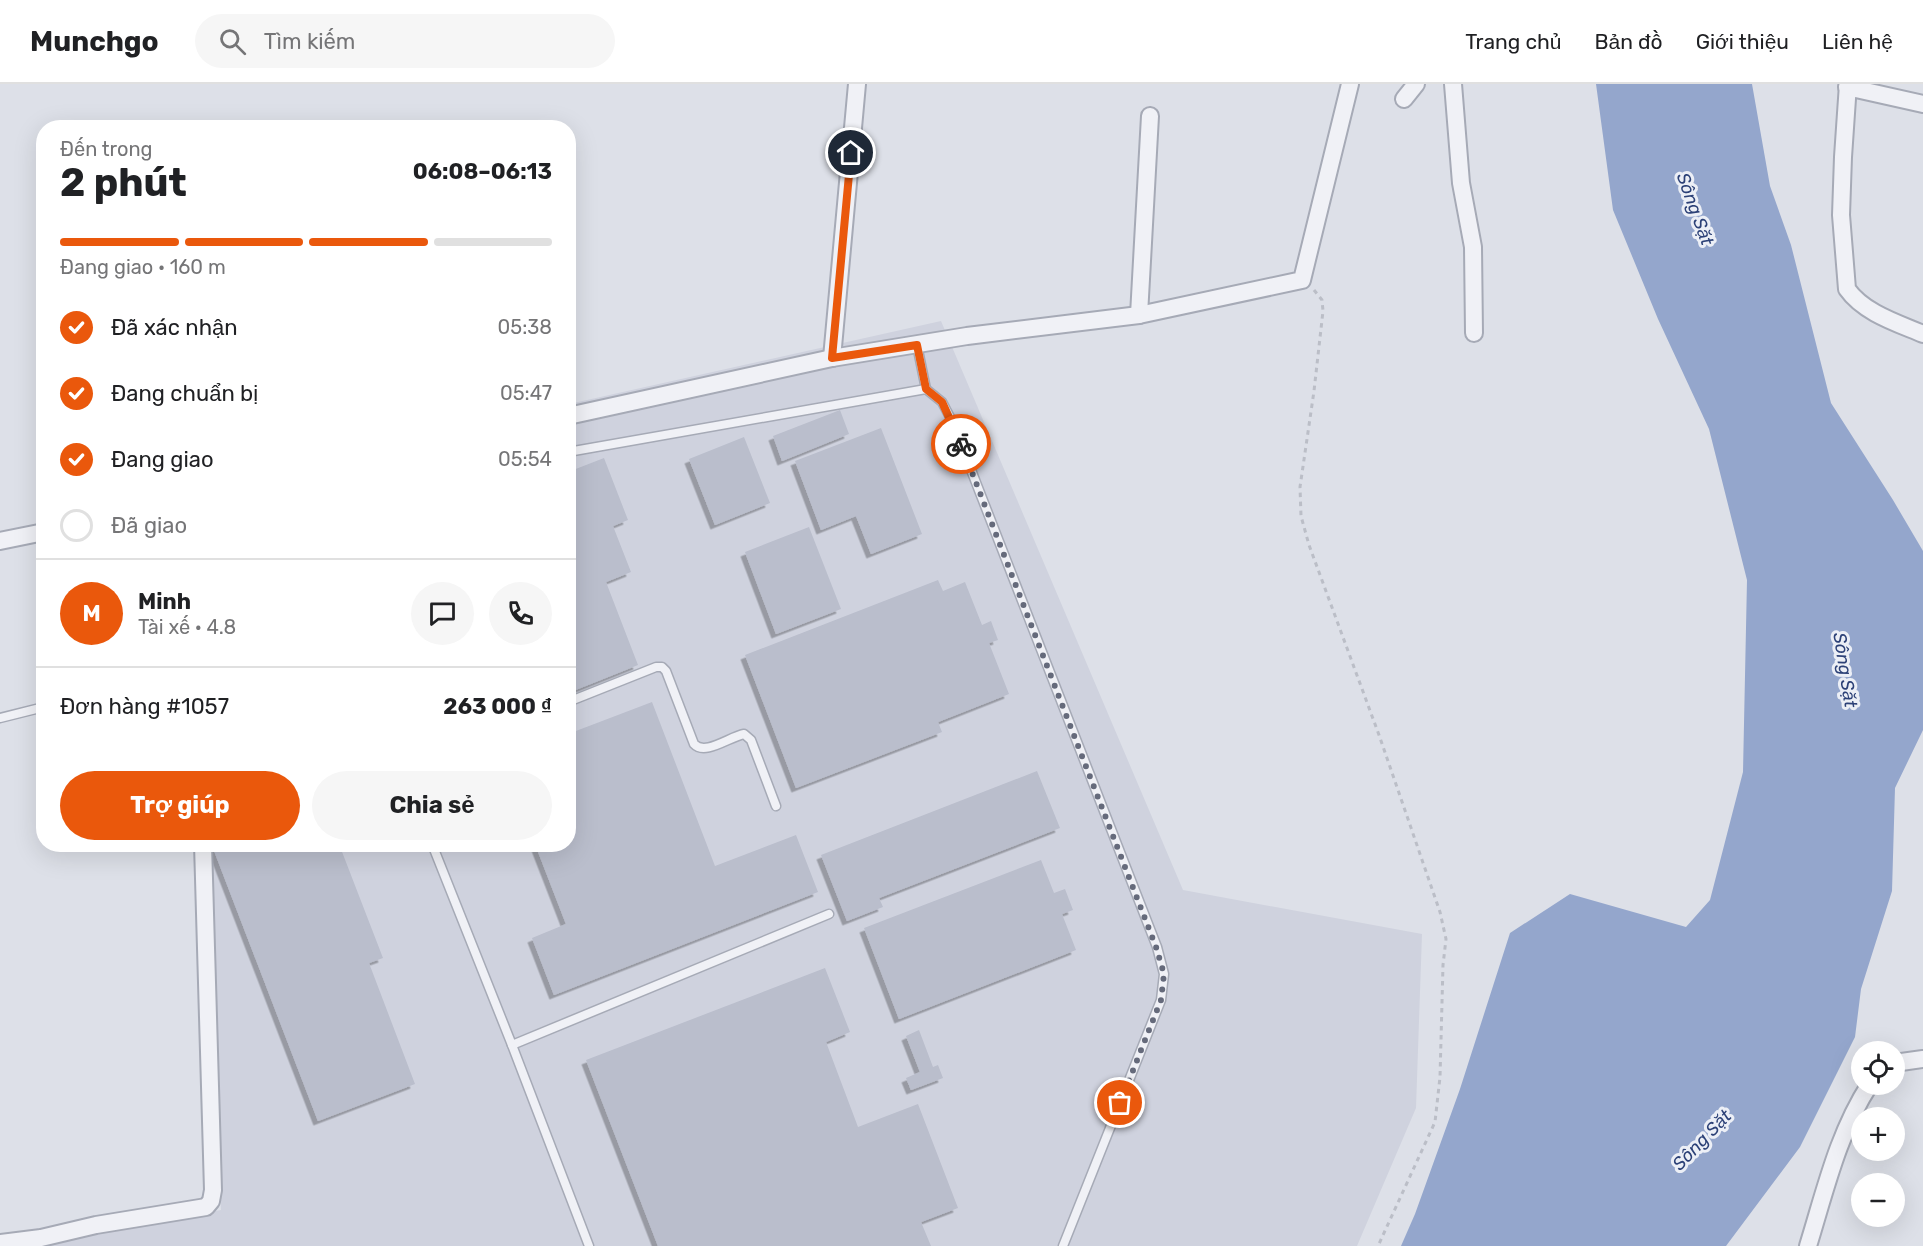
<!DOCTYPE html>
<html lang="vi">
<meta charset="utf-8">
<style>
:root{--surface:#fff;--page:#f6f6f6;--text:#202124;--muted:#757577;--line:#e0e0e0;--accent:#ea580c}
body{margin:0;font-family:Rubik,sans-serif;background:var(--page);color:var(--text);height:100vh;display:flex;flex-direction:column;font-size:22px;white-space:nowrap}
*{box-sizing:border-box;margin:0}
p{font-size:20px;color:var(--muted)}
.icon{flex:none;width:33px;height:33px;fill:none;stroke:currentColor;stroke-width:2;stroke-linecap:round;stroke-linejoin:round}
.map{position:relative;flex:1;overflow:hidden}
.drawer{position:absolute;left:36px;top:36px;width:540px;height:732px;display:flex;flex-direction:column;background:var(--surface);border-radius:24px;box-shadow:0 6px 24px #0002}
.drawer>*{flex:none}
.fabs{position:absolute;left:1851px;top:957px;display:grid;gap:12px}
.fabs a{display:grid;place-items:center;width:54px;height:54px;border-radius:50%;background:var(--surface);box-shadow:0 6px 24px #0002;font-size:30px}
.pin{position:absolute;display:grid;place-items:center;width:51px;height:51px;color:#fff;margin:-26px;border:3px solid #fff;border-radius:50%;box-shadow:0 2px 6px #0007}
.courier{position:absolute;display:grid;place-items:center;width:60px;height:60px;margin:-30px;border:4px solid #ea580c;border-radius:50%;background:#fff;color:#222;box-shadow:0 2px 8px #0007}
.summary em{font-style:normal;font-weight:700}
.summary div{display:flex;flex-direction:column-reverse}
.summary{display:flex;align-items:center;justify-content:space-between;height:102px;padding:0 24px}
h1{font-size:39px;font-weight:700;line-height:45px}
.bar{display:grid;grid-template-columns:repeat(4,1fr);gap:9px 6px;align-content:center;height:72px;padding:0 24px}
.bar i{height:8px;border-radius:4px;background:var(--line)}
.bar .selected{background:var(--accent)}
.bar p{grid-column:span 4}
.line{display:flex;align-items:center;gap:15px;padding:0 24px;border-top:2px solid var(--line)}
.line div{flex:1}
.round{display:grid;place-items:center;flex:none;width:63px;height:63px;border-radius:32px;background:var(--page)}
ol{padding:0 24px;list-style:none}
li{display:flex;align-items:center;gap:18px;height:66px}
li p{margin-inline-start:auto}
li .icon{padding:6px;border-radius:50%;background:var(--accent);color:#fff;stroke-width:4}
li:last-child{color:var(--muted)}
li i{width:33px;height:33px;border:3px solid var(--line);border-radius:50%}
.action{display:flex;gap:12px;margin-top:auto;padding:12px 24px}
.action a{flex:1;height:69px;border-radius:36px;background:var(--accent);color:#fff;font-size:24px;font-weight:700;line-height:69px;text-align:center}
.action a+a{background:var(--page);color:var(--text)}
header{display:flex;align-items:center;gap:36px;box-sizing:border-box;height:84px;padding:0 30px;background:var(--surface);border-bottom:2px solid var(--line)}
header strong{font-size:28px}
nav{display:flex;gap:33px;margin-inline-start:auto;font-size:21px}
.search{width:420px;height:54px;background:var(--page);display:flex;align-items:center;gap:15px;box-sizing:border-box;padding:0 21px;border-radius:33px;color:var(--muted);font-size:22px}
.map>svg:first-child{display:block}
.built{fill:#cfd2de}
.water{fill:#94a6cc}
.building{fill:#babecc;filter:url(#shadow)}
.lines{fill:none;stroke-linecap:round;stroke-linejoin:round}
.lane-casing{stroke:#a6aab6;stroke-width:11}
.street-casing{stroke:#a6aab6;stroke-width:20}
.path{stroke:#bbbec7;stroke-width:3;stroke-dasharray:4.5 4.5;stroke-linecap:butt}
.lane{stroke:#f0f1f6;stroke-width:8}
.street{stroke:#f0f1f6;stroke-width:16}
.done{stroke:#656a7b;stroke-width:6;stroke-dasharray:0 10.8}
.route{stroke:#ea580c;stroke-width:8}
.labels{text-anchor:middle;dominant-baseline:central;stroke-width:6;stroke-linejoin:round;paint-order:stroke}
.water-label{font-size:18px;font-style:italic;fill:#2c4177;stroke:#eceff6}
</style>
<header>
<strong>Munchgo</strong>
<div class="search"><svg class="icon" aria-label="search" viewBox="0 0 24 24"><circle cx="10" cy="10" r="6"/><path d="M15 15l6 6"/></svg>Tìm kiếm</div>
<nav><a>Trang chủ</a><a>Bản đồ</a><a>Giới thiệu</a><a>Liên hệ</a></nav>
</header>
<div class="map">
<svg width="1923" height="1162" viewBox="0 0 1923 1162">
<defs>
<filter id="shadow"><feDropShadow dx="-4.5" dy="4.5" stdDeviation="0" flood-color="#0004"/></filter>
</defs>
<rect width="100%" height="100%" fill="#dde0e8"/>
<path class="built" d="M 941,237 L 1183,806 L 1422,850 L 1416,1024 L 1357,1162 L 18,1162 L 221,1126 L 204,761 L 568,760 L 569,320 Z"/>
<path class="water" d="M 1596,0 L 1752,0 L 1770,102 L 1791,161 L 1831,319 L 1893,416 L 1923,467 L 1923,646 L 1895,704 L 1892,807 L 1861,905 L 1855,953 L 1800,1063 L 1726,1162 L 1401,1162 L 1415,1130 L 1460,1005 L 1510,849 L 1570,810 L 1686,843 L 1710,816 L 1743,688 L 1747,496 L 1709,345 L 1658,235 L 1613,126 Z"/>
<g class="building">
<path d="M 840,326 L 849,350 L 782,377 L 773,352 Z"/>
<path d="M 881,344 L 922,450 L 871,470 L 856,432 L 821,446 L 795,377 Z"/>
<path d="M 744,353 L 770,419 L 715,441 L 689,375 Z"/>
<path d="M 604,374 L 628,436 L 613,442 L 631,488 L 606,498 L 638,581 L 568,609 L 568,388 Z"/>
<path d="M 809,443 L 841,525 L 776,550 L 745,468 Z"/>
<path d="M 938,496 L 943,507 L 965,498 L 982,541 L 991,537 L 998,556 L 989,559 L 1009,610 L 938,638 L 942,648 L 796,704 L 745,571 Z"/>
<path d="M 652,618 L 715,782 L 796,751 L 818,808 L 554,911 L 532,854 L 566,840 L 535,760 L 568,760 L 568,650 Z"/>
<path d="M 1037,687 L 1060,744 L 879,814 L 883,823 L 847,837 L 821,771 Z"/>
<path d="M 221,760 L 339,760 L 383,874 L 369,879 L 415,1000 L 318,1037 L 213,764 Z"/>
<path d="M 1041,776 L 1054,809 L 1065,805 L 1073,826 L 1062,830 L 1076,866 L 899,935 L 864,844 Z"/>
<path d="M 825,884 L 850,948 L 826,958 L 858,1043 L 918,1020 L 958,1124 L 921,1138 L 931,1162 L 658,1162 L 586,976 Z"/>
<path d="M 919,946 L 933,983 L 938,981 L 943,994 L 911,1006 L 906,994 L 920,988 L 906,952 Z"/>
</g>
<g class="lines">
<defs>
<g id="lane">
<path d="M 917,261 L 926,305"/>
<path d="M 568,368 L 926,305 L 942,318 L 952,337 L 1157,863 L 1164,890 L 1161,916 L 1063,1162"/>
<path d="M 568,618 L 656,583 L 662,583 L 666,587 L 694,660 C 705,672 729,653 744,650 L 751,656 L 776,722"/>
<path d="M 0,634 L 44,623"/>
<path d="M 432,760 L 512,961 L 589,1162"/>
<path d="M 512,961 L 829,830"/>
</g>
<g id="street">
<path d="M 1453,0 L 1461,99 L 1473,163 L 1474,249"/>
<path d="M 1848,0 L 1843,73 L 1841,131 L 1847,205 C 1864,229 1897,239 1923,250"/>
<path d="M 1847,3 L 1923,20"/>
<path d="M 1404,15 L 1416,0"/>
<path d="M 1139,231 L 1150,32"/>
<path d="M 832,274 L 857,0"/>
<path d="M 568,332 L 832,274 L 967,252 L 1139,231 L 1302,196 L 1350,0"/>
<path d="M 0,457 L 44,448"/>
<path d="M 1894,979 L 1923,975"/>
<path d="M 0,1159 L 41,1154 L 96,1141 L 206,1123 L 211,1117 L 213,1106 L 203,760"/>
<path d="M 1808,1162 C 1825,1107 1838,1049 1870,1000"/>
</g>
</defs>
<use href="#lane" class="lane-casing"/>
<use href="#street" class="street-casing"/>
<path class="path" d="M 1314,206 L 1322,216 L 1323,227 L 1314,307 L 1300,403 L 1301,432 L 1309,461 L 1379,651 L 1440,828 L 1446,855 L 1443,881 L 1440,993 L 1435,1038 L 1378,1162"/>
<use href="#lane" class="lane"/>
<use href="#street" class="street"/>
</g>
<g class="lines">
<path class="done" d="M 961,360 L 1156,863 L 1164,890 L 1161,916 L 1120,1019"/>
<path class="route" d="M 851,69 L 832,274 L 917,261 L 926,305 L 942,318 L 961,360"/>
</g>
<g class="labels">
<g class="water-label">
<text transform="translate(1695 125) rotate(70)">Sông Sặt</text>
<text transform="translate(1845 586) rotate(81)">Sông Sặt</text>
<text transform="translate(1702 1056) rotate(-46)">Sông Sặt</text>
</g>
</g>
</svg>
<div class="fabs">
<a><svg class="icon" aria-label="locate" viewBox="0 0 24 24"><circle cx="12" cy="12" r="6"/><path d="M12 2v4M12 18v4M2 12h4M18 12h4"/></svg></a>
<a>+</a>
<a>−</a>
</div>
<div class="pin" style="left:1120px;top:1019px;background:#ea580c"><svg class="icon" aria-label="bag" viewBox="0 0 24 24"><path d="M5 8h14l-1 12H6zM9 8a3 3 0 0 1 6 0"/></svg></div>
<div class="pin" style="left:851px;top:69px;background:#1f2937"><svg class="icon" aria-label="home" viewBox="0 0 24 24"><path d="M3 11l9-7 9 7M6 9v11h12V9"/></svg></div>
<div class="courier" style="left:961px;top:360px"><svg class="icon" aria-label="bike" viewBox="0 0 24 24"><circle cx="6" cy="16" r="4"/><circle cx="18" cy="16" r="4"/><path d="M6 16l4-8h5l3 8M10 8l3 8H6M13 5h3"/></svg></div>
<section class="drawer">
<div class="summary"><div><h1>2 phút</h1><p>Đến trong</p></div><em>06:08–06:13</em></div>
<div class="bar"><i class="selected"></i><i class="selected"></i><i class="selected"></i><i></i><p>Đang giao · 160 m</p></div>
<ol>
<li><svg class="icon" aria-label="check" viewBox="0 0 24 24"><path d="M5 12l5 5 9-10"/></svg>Đã xác nhận<p>05:38</p></li>
<li><svg class="icon" aria-label="check" viewBox="0 0 24 24"><path d="M5 12l5 5 9-10"/></svg>Đang chuẩn bị<p>05:47</p></li>
<li><svg class="icon" aria-label="check" viewBox="0 0 24 24"><path d="M5 12l5 5 9-10"/></svg>Đang giao<p>05:54</p></li>
<li><i></i>Đã giao</li>
</ol>
<div class="line" style="height:108px"><b class="round" style="background:var(--accent);color:#fff">M</b><div><b>Minh</b><p>Tài xế · 4.8</p></div><a class="round"><svg class="icon" aria-label="chat" viewBox="0 0 24 24"><path d="M4 5h16v11H9l-5 4z"/></svg></a><a class="round"><svg class="icon" aria-label="phone" viewBox="0 0 24 24"><path d="M5 4h4l2 5-3 2q2 4 5 5l2-3 5 2v4C11 20 4 13 5 4z"/></svg></a></div>
<div class="line" style="height:78px"><div>Đơn hàng #1057</div><b>263 000 ₫</b></div>
<div class="action"><a>Trợ giúp</a><a>Chia sẻ</a></div>
</section>
</div>
